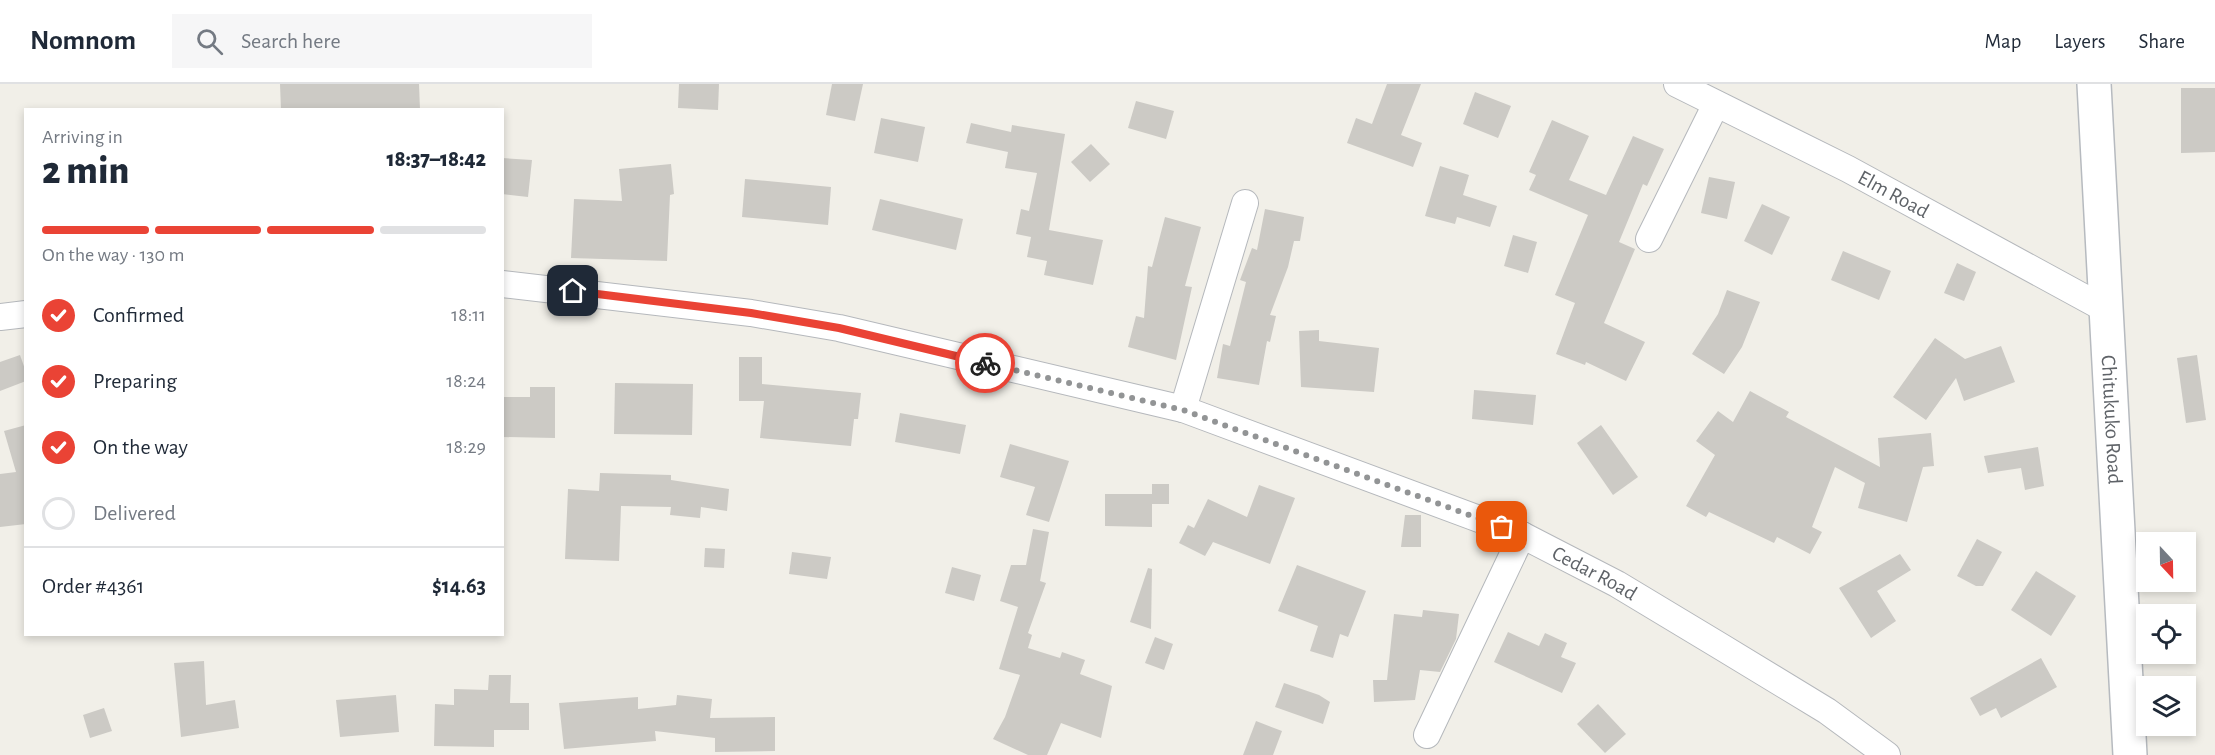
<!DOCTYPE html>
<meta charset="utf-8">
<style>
:root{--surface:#fff;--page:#f6f6f7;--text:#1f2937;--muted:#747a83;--line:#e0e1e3;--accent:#ea4335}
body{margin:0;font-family:"Alegreya Sans",sans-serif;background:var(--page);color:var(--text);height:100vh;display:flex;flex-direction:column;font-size:22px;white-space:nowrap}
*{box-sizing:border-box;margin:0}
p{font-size:20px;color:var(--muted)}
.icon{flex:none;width:33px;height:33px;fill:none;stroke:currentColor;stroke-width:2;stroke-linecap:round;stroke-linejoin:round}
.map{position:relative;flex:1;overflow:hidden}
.details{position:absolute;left:24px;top:24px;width:480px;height:528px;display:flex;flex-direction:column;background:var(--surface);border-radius:0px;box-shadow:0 3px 9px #0003}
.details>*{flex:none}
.needle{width:39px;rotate:158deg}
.tools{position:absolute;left:2136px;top:448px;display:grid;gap:12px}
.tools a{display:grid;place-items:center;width:60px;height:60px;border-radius:0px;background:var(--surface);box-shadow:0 3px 9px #0003;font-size:30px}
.pin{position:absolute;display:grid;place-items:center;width:51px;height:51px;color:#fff;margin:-26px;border-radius:12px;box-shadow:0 3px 9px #0006}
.courier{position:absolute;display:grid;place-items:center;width:60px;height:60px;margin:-30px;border:4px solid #ea4335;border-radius:50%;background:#fff;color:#222;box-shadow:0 2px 8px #0007}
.head em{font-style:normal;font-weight:800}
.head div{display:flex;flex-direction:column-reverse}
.head{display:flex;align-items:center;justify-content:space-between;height:102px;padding:0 18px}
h1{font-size:39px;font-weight:800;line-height:45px}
.bar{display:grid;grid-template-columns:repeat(4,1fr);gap:9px 6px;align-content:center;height:72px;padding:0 18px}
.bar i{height:8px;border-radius:4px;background:var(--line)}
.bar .active{background:var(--accent)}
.bar p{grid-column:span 4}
.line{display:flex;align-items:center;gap:15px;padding:0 18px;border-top:2px solid var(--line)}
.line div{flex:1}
ol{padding:0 18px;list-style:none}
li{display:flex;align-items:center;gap:18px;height:66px}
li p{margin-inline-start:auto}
li .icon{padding:6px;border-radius:50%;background:var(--accent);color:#fff;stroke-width:4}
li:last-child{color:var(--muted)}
li i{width:33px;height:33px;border:3px solid var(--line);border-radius:50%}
header{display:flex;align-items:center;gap:36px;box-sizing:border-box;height:84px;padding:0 30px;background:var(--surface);border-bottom:2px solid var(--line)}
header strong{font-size:28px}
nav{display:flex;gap:33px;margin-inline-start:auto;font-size:21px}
.search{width:420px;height:54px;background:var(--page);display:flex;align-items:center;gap:15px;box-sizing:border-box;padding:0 21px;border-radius:0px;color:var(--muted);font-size:22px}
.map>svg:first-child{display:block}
.building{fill:#cccac5}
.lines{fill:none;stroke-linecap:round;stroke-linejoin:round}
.street-casing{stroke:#b5b8bc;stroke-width:28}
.secondary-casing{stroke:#b6babf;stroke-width:36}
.street{stroke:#fff;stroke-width:26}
.secondary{stroke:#fff;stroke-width:33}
.done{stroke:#929495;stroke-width:6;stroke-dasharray:0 10.8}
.route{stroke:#ea4335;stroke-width:8}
.labels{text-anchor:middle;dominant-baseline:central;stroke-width:4.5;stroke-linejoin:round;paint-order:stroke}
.street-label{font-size:21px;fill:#5f6368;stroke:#fff}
</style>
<header>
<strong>Nomnom</strong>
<div class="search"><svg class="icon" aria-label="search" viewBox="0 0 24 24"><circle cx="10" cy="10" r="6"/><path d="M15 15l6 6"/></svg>Search here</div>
<nav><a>Map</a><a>Layers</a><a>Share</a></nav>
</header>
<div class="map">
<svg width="2215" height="671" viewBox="0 0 2215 671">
<rect width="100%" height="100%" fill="#f1efe8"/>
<g class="building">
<path d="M 280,0 L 419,0 L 420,26 L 281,26 Z"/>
<path d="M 679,0 L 719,0 L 718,26 L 678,24 Z"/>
<path d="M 832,0 L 863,0 L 855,37 L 826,31 Z"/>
<path d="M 1387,0 L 1421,0 L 1401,51 L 1422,59 L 1413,83 L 1347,59 L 1356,34 L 1372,40 Z"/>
<path d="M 2181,4 L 2215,4 L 2215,68 L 2181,69 Z"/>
<path d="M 1475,8 L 1511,22 L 1498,54 L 1463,40 Z"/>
<path d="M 1136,17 L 1174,27 L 1166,55 L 1128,44 Z"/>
<path d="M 881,34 L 925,43 L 918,78 L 874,69 Z"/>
<path d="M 1552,36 L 1589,52 L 1569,96 L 1606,111 L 1633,52 L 1664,65 L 1647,102 L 1643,100 L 1619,158 L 1635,165 L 1604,239 L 1645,258 L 1626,297 L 1586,278 L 1585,281 L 1556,270 L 1575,219 L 1555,211 L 1588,131 L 1529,106 L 1536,91 L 1529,88 Z"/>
<path d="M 971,39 L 1011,48 L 1012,41 L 1065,50 L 1049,146 L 1103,156 L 1093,201 L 1044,191 L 1047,177 L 1027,173 L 1031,153 L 1016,150 L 1021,125 L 1029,127 L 1037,89 L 1005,84 L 1008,68 L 966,59 Z"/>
<path d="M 1091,60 L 1110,80 L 1090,98 L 1071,78 Z"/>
<path d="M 502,74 L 532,76 L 528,113 L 502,110 Z"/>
<path d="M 671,80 L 674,110 L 670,111 L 667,177 L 571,174 L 574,115 L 622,117 L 619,85 Z"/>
<path d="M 1440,82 L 1469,91 L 1463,111 L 1497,122 L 1490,143 L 1457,133 L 1455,140 L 1425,132 Z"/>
<path d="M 1709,93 L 1735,98 L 1727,135 L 1701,129 Z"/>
<path d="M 745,95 L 831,103 L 828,141 L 742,133 Z"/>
<path d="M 880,115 L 963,135 L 956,166 L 872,146 Z"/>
<path d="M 1762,120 L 1790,133 L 1772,171 L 1744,157 Z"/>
<path d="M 1265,125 L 1304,133 L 1300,157 L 1294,157 L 1288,183 L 1270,231 L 1276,232 L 1270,258 L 1267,257 L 1259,301 L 1217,294 L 1223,260 L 1230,262 L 1246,198 L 1240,196 L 1252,164 L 1257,166 Z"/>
<path d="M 1165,133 L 1201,143 L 1185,202 L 1192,203 L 1176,276 L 1128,263 L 1136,232 L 1144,234 L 1148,182 L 1152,183 Z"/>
<path d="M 1513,151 L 1537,158 L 1528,189 L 1504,182 Z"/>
<path d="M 1843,167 L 1891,187 L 1879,216 L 1831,196 Z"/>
<path d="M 1957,179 L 1976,188 L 1964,217 L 1944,209 Z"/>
<path d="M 1727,206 L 1760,218 L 1742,263 L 1724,290 L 1692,270 L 1718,230 Z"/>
<path d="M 1319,246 L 1319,257 L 1379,264 L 1374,308 L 1301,303 L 1299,247 Z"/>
<path d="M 1935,254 L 1965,275 L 2001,262 L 2015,298 L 1964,317 L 1956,294 L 1926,336 L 1893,313 Z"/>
<path d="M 20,271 L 26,288 L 26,297 L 0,307 L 0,278 Z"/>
<path d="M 2197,271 L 2206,336 L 2186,339 L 2177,274 Z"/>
<path d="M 739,273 L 762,273 L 762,300 L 861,309 L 858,335 L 854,335 L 851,362 L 760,354 L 764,317 L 739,317 Z"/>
<path d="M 615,299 L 693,300 L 692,351 L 614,350 Z"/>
<path d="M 530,303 L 555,303 L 555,354 L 502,353 L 502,313 L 530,313 Z"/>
<path d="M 1474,306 L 1536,311 L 1533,341 L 1472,335 Z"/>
<path d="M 1750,307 L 1789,328 L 1786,333 L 1880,383 L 1878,354 L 1931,349 L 1934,382 L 1923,383 L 1907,438 L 1858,424 L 1865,399 L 1835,383 L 1812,443 L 1822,448 L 1810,470 L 1777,453 L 1774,459 L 1709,428 L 1706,433 L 1686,422 L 1715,371 L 1696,357 L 1718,327 L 1733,338 Z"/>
<path d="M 900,329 L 966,341 L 960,370 L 895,358 Z"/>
<path d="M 26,341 L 26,440 L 0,443 L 0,390 L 16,388 L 4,347 Z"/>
<path d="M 1601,341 L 1638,393 L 1613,411 L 1577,359 Z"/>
<path d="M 1010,360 L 1069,377 L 1049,438 L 1026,431 L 1035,403 L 1000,393 Z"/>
<path d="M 2038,363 L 2044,402 L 2025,406 L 2021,384 L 1988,389 L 1984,372 Z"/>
<path d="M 600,389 L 671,391 L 671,396 L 729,405 L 727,427 L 701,423 L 700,434 L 670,431 L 671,423 L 621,422 L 619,477 L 565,475 L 568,405 L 599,407 Z"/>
<rect x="1152" y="400" width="17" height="20"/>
<path d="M 1259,401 L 1295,414 L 1270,480 L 1213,458 L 1205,472 L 1179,459 L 1188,441 L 1194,444 L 1208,415 L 1247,433 Z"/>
<path d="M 1105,410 L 1152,410 L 1152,443 L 1105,442 Z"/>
<path d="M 1405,431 L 1421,431 L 1421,463 L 1401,463 Z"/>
<path d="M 1033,445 L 1049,448 L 1040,497 L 1046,499 L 1028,549 L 1032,551 L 1028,564 L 1060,574 L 1062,568 L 1085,576 L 1080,590 L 1112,602 L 1101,654 L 1061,639 L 1047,671 L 1028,671 L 993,655 L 1005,633 L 1020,591 L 999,585 L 1018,523 L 1000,517 L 1011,481 L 1026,481 Z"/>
<path d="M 1977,455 L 2002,468 L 1983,502 L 1976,502 L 1957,492 Z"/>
<path d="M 705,464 L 725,465 L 724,484 L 704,483 Z"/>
<path d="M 792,468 L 831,473 L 827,495 L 789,490 Z"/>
<path d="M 1900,470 L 1911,486 L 1877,507 L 1896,537 L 1871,554 L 1839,504 Z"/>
<path d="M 1297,481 L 1366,507 L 1348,553 L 1340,550 L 1333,574 L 1310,567 L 1318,542 L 1278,527 Z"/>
<path d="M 952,483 L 981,491 L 974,517 L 945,509 Z"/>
<path d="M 1148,484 L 1152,485 L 1151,545 L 1130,538 Z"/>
<path d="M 2036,487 L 2076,512 L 2051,552 L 2011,526 Z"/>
<path d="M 1423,526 L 1459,530 L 1456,555 L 1440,588 L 1420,586 L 1415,616 L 1374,618 L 1373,596 L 1387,596 L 1394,530 L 1422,533 Z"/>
<path d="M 1508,548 L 1539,562 L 1545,549 L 1567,559 L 1561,573 L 1576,579 L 1562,609 L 1494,578 Z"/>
<path d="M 1155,553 L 1173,560 L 1164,586 L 1145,579 Z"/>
<path d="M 2041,574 L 2057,603 L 2001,634 L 1996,624 L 1980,632 L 1970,614 Z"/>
<path d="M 204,577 L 206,621 L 235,616 L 239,644 L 181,653 L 174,579 Z"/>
<path d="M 489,591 L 511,591 L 510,619 L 529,619 L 529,646 L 494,646 L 494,663 L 434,662 L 435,620 L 454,621 L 454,605 L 488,606 Z"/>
<path d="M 1284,599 L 1319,611 L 1330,618 L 1323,640 L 1275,623 Z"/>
<path d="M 396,611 L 399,648 L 340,653 L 336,616 Z"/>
<path d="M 677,611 L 712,615 L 710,634 L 775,633 L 775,667 L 715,668 L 715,654 L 655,647 L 656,657 L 564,665 L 559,619 L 638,613 L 638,625 L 676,621 Z"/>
<path d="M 1598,620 L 1626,650 L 1605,669 L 1577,640 Z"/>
<path d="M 104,624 L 112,647 L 90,654 L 83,631 Z"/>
<path d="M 1256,637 L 1282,647 L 1273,671 L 1243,671 Z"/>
</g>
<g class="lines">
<defs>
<g id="street">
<path id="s1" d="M 1677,0 L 1848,85 L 2107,226"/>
<path d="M 1649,155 L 1716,20"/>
<path id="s2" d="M 502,200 L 751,229 L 839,244 L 1183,325 L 1522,451 L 1617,500 L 1720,562 L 1827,627 L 1887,671"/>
<path d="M 0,233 L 26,230"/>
<path d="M 1183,325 L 1245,119"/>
<path d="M 1427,651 L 1522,451"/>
</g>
<g id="secondary">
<path id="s3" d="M 2094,0 L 2130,671"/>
</g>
</defs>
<use href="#street" class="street-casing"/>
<use href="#secondary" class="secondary-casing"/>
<use href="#street" class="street"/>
<use href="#secondary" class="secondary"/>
</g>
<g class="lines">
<path class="done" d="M 985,279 L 1183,326 L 1502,443"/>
<path class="route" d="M 573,207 L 751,229 L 839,244 L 985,279"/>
</g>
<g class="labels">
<g class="street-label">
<text stroke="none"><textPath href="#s1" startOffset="243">Elm Road</textPath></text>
<text stroke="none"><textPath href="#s3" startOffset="336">Chitukuko Road</textPath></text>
<text stroke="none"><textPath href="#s2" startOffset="1137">Cedar Road</textPath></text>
</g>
</g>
</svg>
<div class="tools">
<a><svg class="needle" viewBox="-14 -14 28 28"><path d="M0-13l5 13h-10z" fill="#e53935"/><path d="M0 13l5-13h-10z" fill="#747a83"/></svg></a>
<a><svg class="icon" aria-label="locate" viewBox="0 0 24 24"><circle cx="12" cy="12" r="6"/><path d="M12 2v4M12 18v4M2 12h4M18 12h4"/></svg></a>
<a><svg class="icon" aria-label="layers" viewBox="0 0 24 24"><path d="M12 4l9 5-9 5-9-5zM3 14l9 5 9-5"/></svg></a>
</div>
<div class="pin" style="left:1502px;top:443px;background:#ea580c"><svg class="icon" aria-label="bag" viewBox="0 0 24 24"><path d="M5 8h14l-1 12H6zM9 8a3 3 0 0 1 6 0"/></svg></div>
<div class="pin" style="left:573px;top:207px;background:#1f2937"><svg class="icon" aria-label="home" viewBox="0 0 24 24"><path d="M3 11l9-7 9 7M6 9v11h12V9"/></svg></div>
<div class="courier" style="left:985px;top:279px"><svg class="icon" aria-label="bike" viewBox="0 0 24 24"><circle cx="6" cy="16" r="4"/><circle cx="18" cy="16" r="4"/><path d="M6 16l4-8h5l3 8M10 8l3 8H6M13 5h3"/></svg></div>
<section class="details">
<div class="head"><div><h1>2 min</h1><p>Arriving in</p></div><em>18:37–18:42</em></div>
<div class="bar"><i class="active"></i><i class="active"></i><i class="active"></i><i></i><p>On the way · 130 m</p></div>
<ol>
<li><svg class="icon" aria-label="check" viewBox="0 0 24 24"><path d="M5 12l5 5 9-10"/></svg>Confirmed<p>18:11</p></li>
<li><svg class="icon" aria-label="check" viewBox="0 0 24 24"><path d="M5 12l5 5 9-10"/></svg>Preparing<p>18:24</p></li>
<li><svg class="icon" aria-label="check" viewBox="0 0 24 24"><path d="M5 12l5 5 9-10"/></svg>On the way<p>18:29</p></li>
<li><i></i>Delivered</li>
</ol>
<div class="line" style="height:78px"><div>Order #4361</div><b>$14.63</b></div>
</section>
</div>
